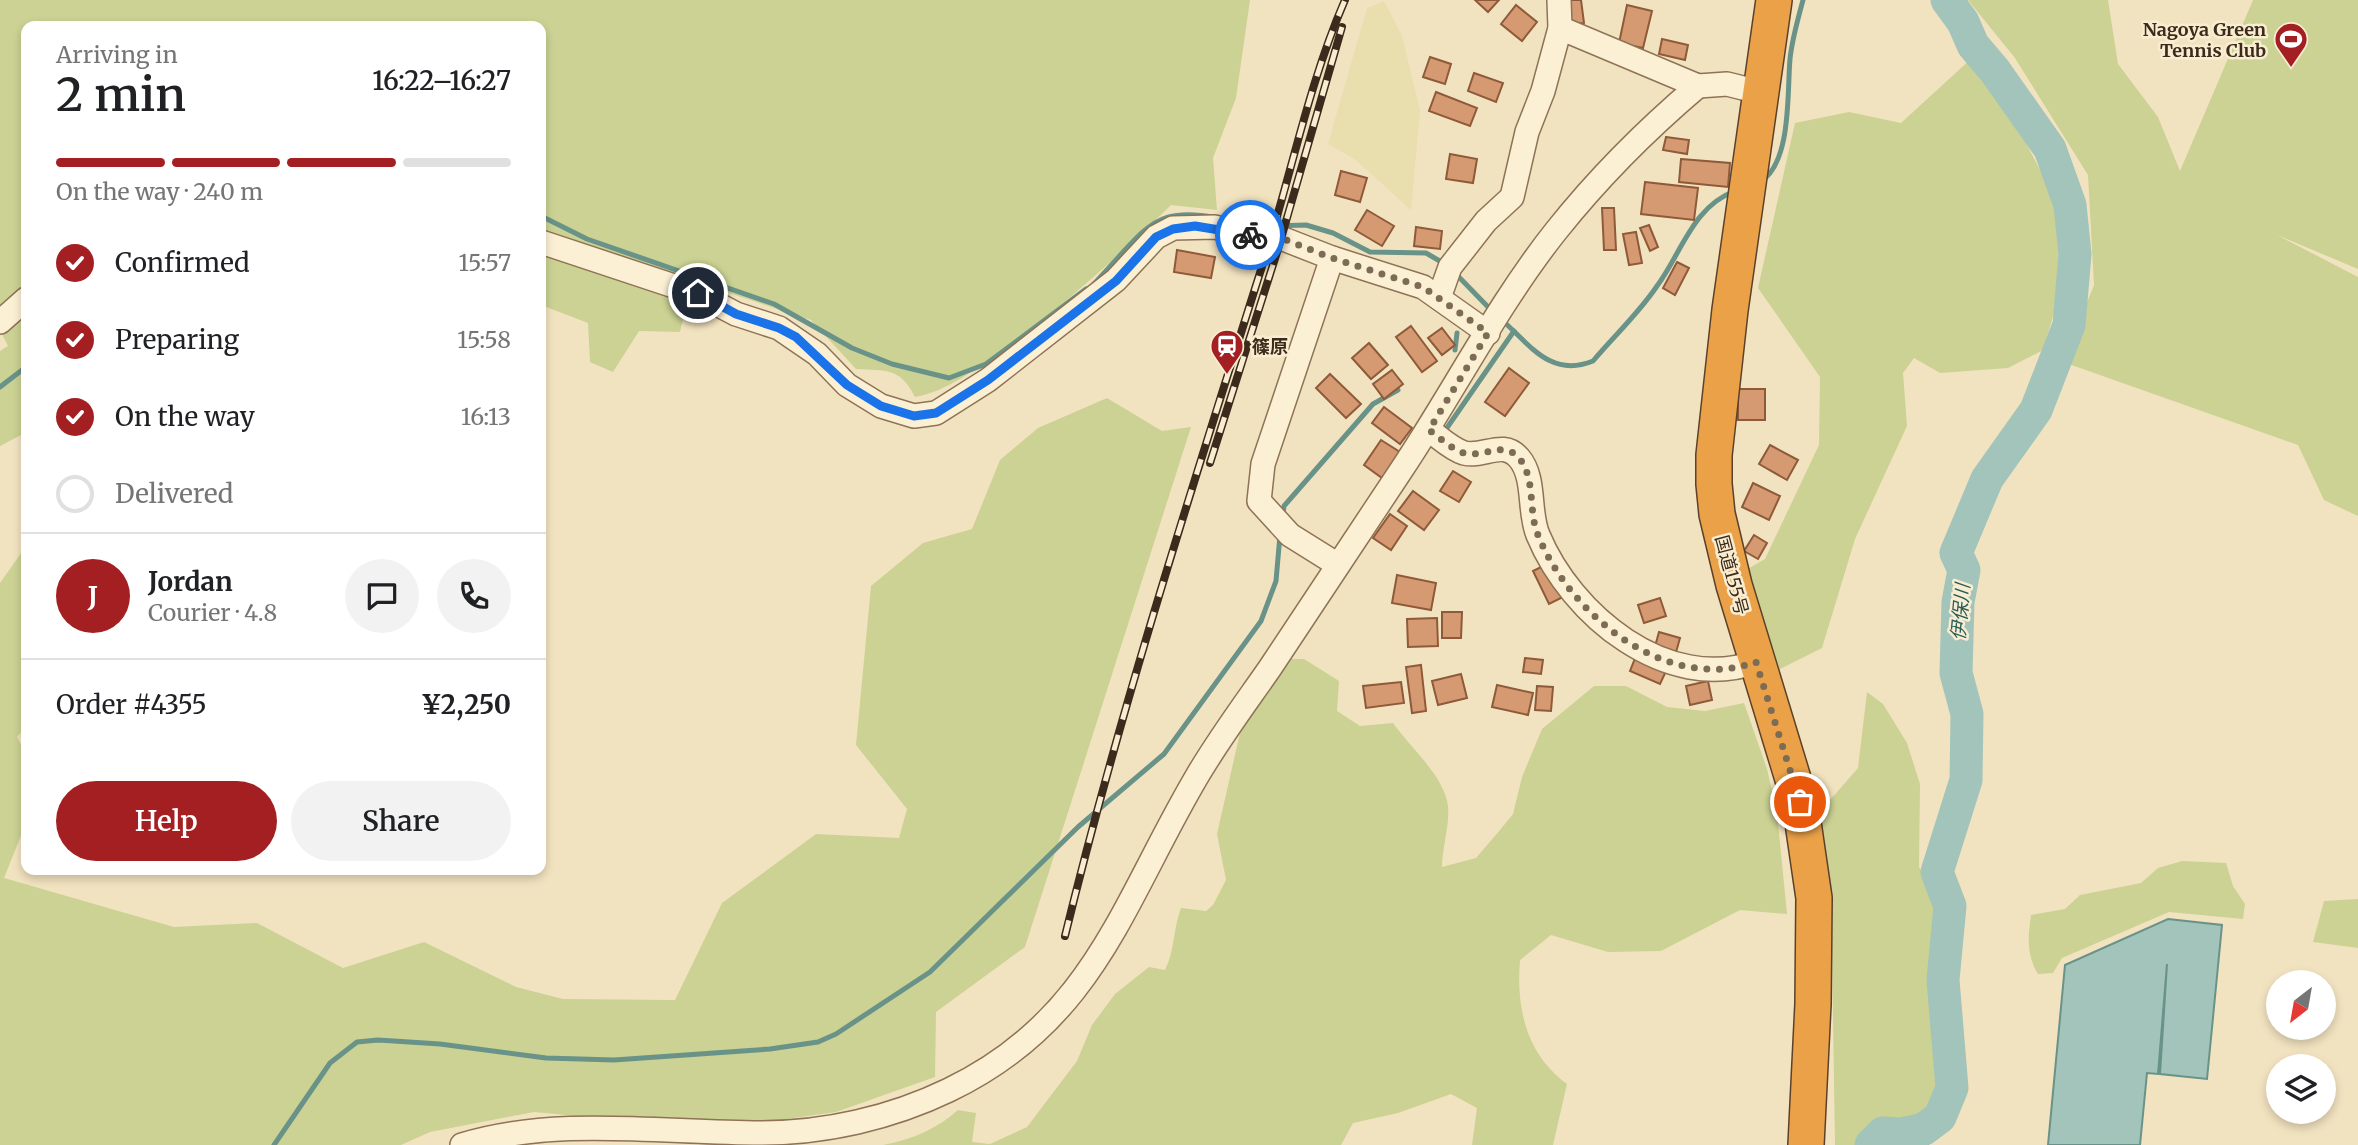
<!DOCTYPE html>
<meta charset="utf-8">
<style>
:root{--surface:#fff;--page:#f2f2f2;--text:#202124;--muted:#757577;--line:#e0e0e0;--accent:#a31f22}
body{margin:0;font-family:Merriweather,"Noto Sans JP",serif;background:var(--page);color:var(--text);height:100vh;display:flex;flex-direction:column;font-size:26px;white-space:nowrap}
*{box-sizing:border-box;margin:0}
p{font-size:23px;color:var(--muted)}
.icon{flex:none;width:38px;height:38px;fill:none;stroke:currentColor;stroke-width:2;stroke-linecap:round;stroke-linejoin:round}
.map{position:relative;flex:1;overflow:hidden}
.panel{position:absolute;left:21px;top:21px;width:525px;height:854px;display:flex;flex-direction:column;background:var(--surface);border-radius:14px;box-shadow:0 4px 10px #0003}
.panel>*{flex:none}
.needle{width:46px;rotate:211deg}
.tools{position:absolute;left:2266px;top:970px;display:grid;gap:14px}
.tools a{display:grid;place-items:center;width:70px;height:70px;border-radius:50%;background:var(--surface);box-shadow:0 4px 10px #0003;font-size:35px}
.pin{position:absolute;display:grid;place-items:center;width:60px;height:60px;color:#fff;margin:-30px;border:4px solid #fff;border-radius:50%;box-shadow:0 2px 7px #0007}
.courier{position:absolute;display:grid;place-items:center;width:70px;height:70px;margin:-35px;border:5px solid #1a73e8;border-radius:50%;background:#fff;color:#222;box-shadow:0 2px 9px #0007}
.summary em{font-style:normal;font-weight:600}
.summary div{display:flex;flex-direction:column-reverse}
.summary{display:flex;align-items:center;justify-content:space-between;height:119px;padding:0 35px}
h1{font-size:46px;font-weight:600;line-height:52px}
.bar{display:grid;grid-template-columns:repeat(4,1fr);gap:10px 7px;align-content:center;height:84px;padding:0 35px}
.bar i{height:9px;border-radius:5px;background:var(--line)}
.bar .selected{background:var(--accent)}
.bar p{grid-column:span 4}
.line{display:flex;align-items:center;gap:18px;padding:0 35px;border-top:2px solid var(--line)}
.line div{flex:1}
.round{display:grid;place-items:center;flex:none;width:74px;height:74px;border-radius:37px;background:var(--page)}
ol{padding:0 35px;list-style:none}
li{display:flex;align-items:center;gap:21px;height:77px}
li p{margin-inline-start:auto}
li .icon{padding:7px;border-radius:50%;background:var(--accent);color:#fff;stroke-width:4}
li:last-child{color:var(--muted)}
li i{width:38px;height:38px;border:4px solid var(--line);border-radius:50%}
.button{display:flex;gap:14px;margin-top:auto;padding:14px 35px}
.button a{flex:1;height:80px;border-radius:42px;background:var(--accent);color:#fff;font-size:28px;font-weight:600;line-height:80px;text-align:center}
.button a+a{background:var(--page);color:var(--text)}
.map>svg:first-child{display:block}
.farmland{fill:#e9dead}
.green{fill:#cbd293}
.water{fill:#a3c4ba;stroke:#699388;stroke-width:2}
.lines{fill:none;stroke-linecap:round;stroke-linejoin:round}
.stream{stroke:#699388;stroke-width:5}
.river{stroke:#a3c4ba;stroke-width:33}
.building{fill:#d59a72;stroke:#8f5a39;stroke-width:2}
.minor-casing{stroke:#8e7356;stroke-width:26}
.highway-casing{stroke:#5b412b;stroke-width:38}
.minor{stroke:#fcf0d4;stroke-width:23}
.highway{stroke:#eba148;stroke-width:35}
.rail-casing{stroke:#3c2b1c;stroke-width:8}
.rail{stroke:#f9edd1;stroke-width:5;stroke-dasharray:16;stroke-linecap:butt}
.done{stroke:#7c6b55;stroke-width:7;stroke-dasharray:0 12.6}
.route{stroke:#1a73e8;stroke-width:9}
.labels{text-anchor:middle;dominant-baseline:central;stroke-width:5;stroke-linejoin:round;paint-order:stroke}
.poi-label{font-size:18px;font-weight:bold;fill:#3c2b1c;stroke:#f9edd1;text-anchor:end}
.street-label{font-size:18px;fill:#3c2b1c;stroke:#f9edd1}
.water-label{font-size:19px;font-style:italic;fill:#295d59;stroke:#f9edd1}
</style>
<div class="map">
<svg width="2358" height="1145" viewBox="0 0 2358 1145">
<rect width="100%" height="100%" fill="#f2e3c0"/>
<path class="farmland" d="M 1384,1 L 1402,36 L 1420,111 L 1411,210 L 1356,160 L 1328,144 L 1367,8 Z"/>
<g class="green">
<path d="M 0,0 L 1250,0 L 1236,98 L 1213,158 L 1217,210 L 1171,205 C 1118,257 1064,305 1004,349 C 977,368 948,391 915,397 C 900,367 886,371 856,369 L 811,320 L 692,281 L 680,332 L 639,331 L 613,372 L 590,362 L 588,323 L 541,305 L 541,26 L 26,26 L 26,453 L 21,435 L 0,446 L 0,351 L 8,346 L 0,330 Z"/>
<path d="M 1968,0 L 2108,0 L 2118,64 L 2158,117 L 2180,171 L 2253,0 L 2358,0 L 2358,269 L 2277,235 L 2358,277 L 2358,516 L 2324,500 L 2298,445 L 2063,362 L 2094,285 L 2088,175 L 2015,58 Z"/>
<path d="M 1973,57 L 2014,120 L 2051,191 L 2066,273 L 2043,350 L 2008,368 L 1940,373 L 1914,358 L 1903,373 L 1907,426 L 1855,539 L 1822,648 L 1778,670 L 1746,570 L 1765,559 L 1819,445 L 1820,377 L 1758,288 L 1795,123 L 1849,112 L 1901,123 Z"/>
<path d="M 1107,398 L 1162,431 L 1191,427 L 1025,947 L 936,1012 L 935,1077 L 836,1112 L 758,1123 L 620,1120 L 534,1112 L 430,1132 L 401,1145 L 0,1145 L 0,583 L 26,546 L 26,726 L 17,737 L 26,754 L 26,823 L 4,878 L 174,927 L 257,923 L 343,968 L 424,942 L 516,987 L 563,999 L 675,1000 L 722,903 L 816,834 L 899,838 L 907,809 L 856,745 L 871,586 L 923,543 L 972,529 L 1000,460 L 1038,428 Z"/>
<path d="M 1289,659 L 1304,659 L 1339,681 L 1337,711 L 1360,726 L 1393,723 C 1409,746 1445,777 1448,806 C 1450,825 1442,848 1442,867 L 1476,858 L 1500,830 L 1513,814 L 1522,777 L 1542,729 L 1594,686 L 1626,686 L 1667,707 L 1705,711 L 1744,703 L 1767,769 L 1777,813 L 1787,914 L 1740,910 L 1661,951 L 1608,952 L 1551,935 L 1520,960 C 1516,1008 1526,1054 1567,1084 L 1553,1145 L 1472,1145 L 1477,1108 L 1451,1094 L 1398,1113 L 1353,1123 L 1341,1145 L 883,1145 C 911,1140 937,1129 958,1110 L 976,1113 L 972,1142 L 990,1144 L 1027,1127 L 1077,1061 L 1092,1025 L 1115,994 L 1149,967 L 1165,970 C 1175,950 1173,929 1181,908 L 1206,911 L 1213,905 L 1226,880 L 1217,834 L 1240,733 Z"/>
<path d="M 1867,692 L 1883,704 L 1907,743 L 1920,784 L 1919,867 L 1942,903 L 1936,1019 L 1941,1068 L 1940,1092 L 1932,1114 L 1920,1123 L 1901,1129 L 1885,1128 L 1863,1140 L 1861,1145 L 1835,1145 L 1832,952 L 1816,833 L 1824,807 L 1858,768 Z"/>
<path d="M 2182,861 L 2226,863 L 2233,886 L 2245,904 L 2243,919 L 2169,912 L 2062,958 L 2053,973 L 2038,974 C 2026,954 2028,937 2031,915 L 2065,909 L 2080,895 L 2141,883 L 2158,868 Z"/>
<path d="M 2358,899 L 2358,948 L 2313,942 L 2324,901 Z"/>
</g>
<path class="water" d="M 2168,919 L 2222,925 L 2207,1079 L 2160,1074 L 2167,964 L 2158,1074 L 2147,1073 L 2140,1145 L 2048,1145 L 2065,965 Z"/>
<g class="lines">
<g class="stream">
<path d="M 1760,182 C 1792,163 1787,92 1790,59 C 1792,39 1798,19 1803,0"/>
<path d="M 541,216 L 587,239 L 774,304 L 852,348 L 892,364 L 949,378 L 986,364 L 1086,289"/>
<path d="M 1271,226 L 1306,225 L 1333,233 L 1370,252 L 1426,253 L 1445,264"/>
<path d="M 1455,273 L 1492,311"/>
<path d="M 1094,284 C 1160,213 1154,203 1254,225"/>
<path d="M 1502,320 C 1531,346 1551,378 1593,361 C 1614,336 1639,313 1657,286 C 1681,254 1693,206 1735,191"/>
<path d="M 1455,350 L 1457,333"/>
<path d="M 0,387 L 26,367"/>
<path d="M 1442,435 L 1514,331"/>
<path d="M 1283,515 L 1284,506 L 1373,404 L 1398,390"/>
<path d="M 274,1145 L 330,1063 L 357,1042 L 378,1040 L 440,1044 L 546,1058 L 614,1060 L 770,1049 L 818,1042 L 836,1034 L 930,972 L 1078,827 L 1164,754 L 1261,621 L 1276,581 L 1280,535"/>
<path d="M 1926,1145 L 1937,1119"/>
</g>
<path class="river" d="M 1871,1145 L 1883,1133 L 1901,1134 L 1924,1129 L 1940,1117 L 1952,1088 L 1943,980 L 1950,906 L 1937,872 L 1966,780 L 1967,714 L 1956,673 L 1958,602 L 1964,570 L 1956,553 L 1987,479 L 2036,410 L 2069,325 L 2075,254 L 2070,205 L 2050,149 L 1995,71 L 1973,45 L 1963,22 L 1947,0"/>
</g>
<g class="building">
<path d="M 1475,0 L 1499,0 L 1488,12 Z"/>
<path d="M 1565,0 L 1581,0 L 1584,23 L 1568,25 Z"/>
<path d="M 1516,5 L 1537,22 L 1522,41 L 1501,24 Z"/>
<path d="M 1627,5 L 1652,11 L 1643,48 L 1619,43 Z"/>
<path d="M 1662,39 L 1688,45 L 1685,60 L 1659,54 Z"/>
<path d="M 1430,57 L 1451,64 L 1445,84 L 1423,77 Z"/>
<path d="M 1474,73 L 1503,83 L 1496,102 L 1468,91 Z"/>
<path d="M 1436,92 L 1477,108 L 1470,126 L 1429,111 Z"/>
<path d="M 1666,137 L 1689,140 L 1687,154 L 1663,150 Z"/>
<path d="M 1450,154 L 1477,159 L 1473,183 L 1446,179 Z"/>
<path d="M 1681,159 L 1730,163 L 1728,187 L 1679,182 Z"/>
<path d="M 1341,171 L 1367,178 L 1360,202 L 1335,195 Z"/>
<path d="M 1645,182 L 1698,188 L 1694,220 L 1641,214 Z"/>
<path d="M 1602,208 L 1614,208 L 1616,250 L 1604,250 Z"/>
<path d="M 1367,210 L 1394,226 L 1382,246 L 1355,230 Z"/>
<path d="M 1649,225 L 1658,247 L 1650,251 L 1640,228 Z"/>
<path d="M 1416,227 L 1442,231 L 1440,249 L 1414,246 Z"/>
<path d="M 1636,232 L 1642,263 L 1629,265 L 1623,234 Z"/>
<path d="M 1177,250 L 1215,257 L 1211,278 L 1174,272 Z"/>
<path d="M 1677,262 L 1689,268 L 1675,295 L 1663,288 Z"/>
<path d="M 1411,326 L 1437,361 L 1422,372 L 1396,337 Z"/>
<path d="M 1442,328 L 1455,345 L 1442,355 L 1428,338 Z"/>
<path d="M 1369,343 L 1388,365 L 1371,379 L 1352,358 Z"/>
<path d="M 1509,368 L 1529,383 L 1505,416 L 1485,402 Z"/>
<path d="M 1392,370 L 1403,384 L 1384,399 L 1373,384 Z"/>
<path d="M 1330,374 L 1361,404 L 1346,418 L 1316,388 Z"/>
<rect x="1738" y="389" width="27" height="31"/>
<path d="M 1384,407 L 1412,428 L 1400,444 L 1372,423 Z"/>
<path d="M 1381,440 L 1400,452 L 1382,478 L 1364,465 Z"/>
<path d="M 1770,445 L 1798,460 L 1787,480 L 1759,464 Z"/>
<path d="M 1453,471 L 1471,482 L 1459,502 L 1440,491 Z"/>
<path d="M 1753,483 L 1780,496 L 1769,520 L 1742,507 Z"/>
<path d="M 1413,491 L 1439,510 L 1424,530 L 1398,511 Z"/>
<path d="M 1390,514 L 1407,526 L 1391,550 L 1373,538 Z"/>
<path d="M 1754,535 L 1767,543 L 1758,559 L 1744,551 Z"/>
<path d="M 1549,563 L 1565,596 L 1549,604 L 1533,571 Z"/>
<path d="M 1397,575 L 1436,583 L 1431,610 L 1392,603 Z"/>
<path d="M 1660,598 L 1666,616 L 1644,623 L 1638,605 Z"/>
<path d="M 1442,612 L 1462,612 L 1461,638 L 1442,638 Z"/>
<path d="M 1437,618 L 1438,646 L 1408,647 L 1407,619 Z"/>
<path d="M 1659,632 L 1680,638 L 1675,656 L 1654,650 Z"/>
<path d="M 1636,656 L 1667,669 L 1660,684 L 1630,671 Z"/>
<path d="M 1525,658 L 1543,660 L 1541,674 L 1523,672 Z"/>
<path d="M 1421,665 L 1426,711 L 1412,713 L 1406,667 Z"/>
<path d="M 1461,674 L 1467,698 L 1438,705 L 1432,681 Z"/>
<path d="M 1708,681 L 1712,700 L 1690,705 L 1686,686 Z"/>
<path d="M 1401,682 L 1404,703 L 1366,708 L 1363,686 Z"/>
<path d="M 1497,685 L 1533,693 L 1528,715 L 1492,707 Z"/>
<path d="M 1537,686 L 1553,687 L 1551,711 L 1535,710 Z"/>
</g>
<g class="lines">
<defs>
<g id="minor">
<path d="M 1560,28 L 1698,86 L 1727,84 L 1759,92"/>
<path d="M 541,242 L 698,294 L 736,314 L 779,328 L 817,354 L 847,385 L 881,406 L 914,416 L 936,413 L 988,380 L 1116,280 L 1156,237 L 1173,228 L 1215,227 L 1244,235 L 1263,234 L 1286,240 L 1332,258 L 1423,287 L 1488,333"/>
<path d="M 1332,258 L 1263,464 L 1259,501 L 1290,535 L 1338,565"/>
<path d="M 1439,298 L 1450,267 L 1486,221 L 1512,197 L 1527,132 L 1543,91 L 1560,28 L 1559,0"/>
<path d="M 0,322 L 26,299"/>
<path d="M 1429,430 C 1439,437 1451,449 1464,453 C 1484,458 1503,439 1519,458 C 1536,478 1528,512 1538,535 C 1571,615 1667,694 1756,662"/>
<path d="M 462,1145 C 558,1116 661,1133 761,1133 C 825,1133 891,1118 949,1090 C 1093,1021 1122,904 1196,778 C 1218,740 1245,704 1270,668 C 1314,602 1358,535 1402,469 C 1454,391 1498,304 1556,231 C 1599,177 1646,130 1698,86"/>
</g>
<path id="highway" d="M 1774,0 L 1730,310 L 1714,455 L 1714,484 L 1717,514 L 1734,585 L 1800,802 L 1814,898 L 1813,1004 L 1806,1145"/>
</defs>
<use href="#minor" class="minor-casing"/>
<use href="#highway" class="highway-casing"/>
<use href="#minor" class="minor"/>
<use href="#highway" class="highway"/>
<defs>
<g id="rail">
<path d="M 1210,463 L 1278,249 L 1342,27"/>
<path d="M 1065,936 C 1121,706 1194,482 1265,257 C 1292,171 1309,83 1345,0"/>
</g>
</defs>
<use href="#rail" class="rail-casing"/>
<use href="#rail" class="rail"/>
</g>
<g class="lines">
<path class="done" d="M 1250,235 L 1263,234 L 1286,240 L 1332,258 L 1423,287 L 1488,333 L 1429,430 C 1439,437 1451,449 1464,453 C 1484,458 1503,440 1519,458 C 1536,478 1528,512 1538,535 C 1570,615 1667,694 1756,662 L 1800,802"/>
<path class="route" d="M 698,293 L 736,314 L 779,328 L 796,337 L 847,385 L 881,406 L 914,416 L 936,413 L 988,380 L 1116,281 L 1156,237 L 1173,229 L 1195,226 L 1250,235"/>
</g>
<defs>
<symbol id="stadium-pin" viewBox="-11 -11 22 30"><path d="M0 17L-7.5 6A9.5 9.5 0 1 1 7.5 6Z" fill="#a31f22" stroke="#f9edd1"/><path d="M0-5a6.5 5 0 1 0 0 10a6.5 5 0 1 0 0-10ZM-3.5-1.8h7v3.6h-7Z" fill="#fff"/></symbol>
<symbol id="station-pin" viewBox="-11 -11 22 30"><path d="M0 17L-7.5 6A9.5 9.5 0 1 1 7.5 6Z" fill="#a31f22" stroke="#f9edd1"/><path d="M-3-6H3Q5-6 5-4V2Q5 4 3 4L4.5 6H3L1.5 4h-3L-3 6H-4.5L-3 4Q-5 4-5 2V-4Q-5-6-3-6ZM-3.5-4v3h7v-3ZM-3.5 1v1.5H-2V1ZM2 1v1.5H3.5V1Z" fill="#fff"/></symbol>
</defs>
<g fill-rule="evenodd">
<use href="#stadium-pin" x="2272" y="20" width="38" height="52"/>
<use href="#station-pin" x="1208" y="327" width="38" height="52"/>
</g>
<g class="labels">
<g class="poi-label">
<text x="2266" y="29">Nagoya Green<tspan x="2266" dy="21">Tennis Club</tspan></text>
<text x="1252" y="346" text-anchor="start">篠原</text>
</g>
<g class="street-label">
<text transform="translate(1732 575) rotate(75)">国道155号</text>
</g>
<g class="water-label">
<text transform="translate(1960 612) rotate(-85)">伊保川</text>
</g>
</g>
</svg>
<div class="tools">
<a><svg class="needle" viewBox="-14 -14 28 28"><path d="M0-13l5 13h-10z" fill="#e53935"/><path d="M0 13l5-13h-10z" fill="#757577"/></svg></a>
<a><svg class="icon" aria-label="layers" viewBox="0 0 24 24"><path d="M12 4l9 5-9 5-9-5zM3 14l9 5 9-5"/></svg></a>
</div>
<div class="pin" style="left:1800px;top:802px;background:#ea580c"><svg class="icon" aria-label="bag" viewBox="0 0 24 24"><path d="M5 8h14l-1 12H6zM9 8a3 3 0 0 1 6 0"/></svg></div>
<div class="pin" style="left:698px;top:293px;background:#1f2937"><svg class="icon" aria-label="home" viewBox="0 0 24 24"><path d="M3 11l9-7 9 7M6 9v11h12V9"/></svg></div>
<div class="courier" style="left:1250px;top:235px"><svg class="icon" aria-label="bike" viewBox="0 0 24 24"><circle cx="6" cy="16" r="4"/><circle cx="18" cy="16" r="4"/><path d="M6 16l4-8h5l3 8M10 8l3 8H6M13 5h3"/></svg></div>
<section class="panel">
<div class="summary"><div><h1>2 min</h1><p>Arriving in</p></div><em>16:22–16:27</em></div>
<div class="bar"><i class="selected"></i><i class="selected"></i><i class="selected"></i><i></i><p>On the way · 240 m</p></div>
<ol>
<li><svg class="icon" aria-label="check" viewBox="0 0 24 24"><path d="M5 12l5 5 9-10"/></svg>Confirmed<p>15:57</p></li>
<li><svg class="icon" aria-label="check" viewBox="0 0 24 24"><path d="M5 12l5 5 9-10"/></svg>Preparing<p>15:58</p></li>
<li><svg class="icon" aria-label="check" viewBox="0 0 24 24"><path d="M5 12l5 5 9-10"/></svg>On the way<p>16:13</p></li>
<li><i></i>Delivered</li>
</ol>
<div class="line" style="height:126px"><b class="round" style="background:var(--accent);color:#fff">J</b><div><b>Jordan</b><p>Courier · 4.8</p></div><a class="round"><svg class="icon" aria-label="chat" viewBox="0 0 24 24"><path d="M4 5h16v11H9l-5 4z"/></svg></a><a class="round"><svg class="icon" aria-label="phone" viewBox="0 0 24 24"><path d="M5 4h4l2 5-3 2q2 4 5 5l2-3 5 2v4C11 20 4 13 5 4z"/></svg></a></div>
<div class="line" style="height:91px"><div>Order #4355</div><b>¥2,250</b></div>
<div class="button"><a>Help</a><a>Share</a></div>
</section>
</div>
